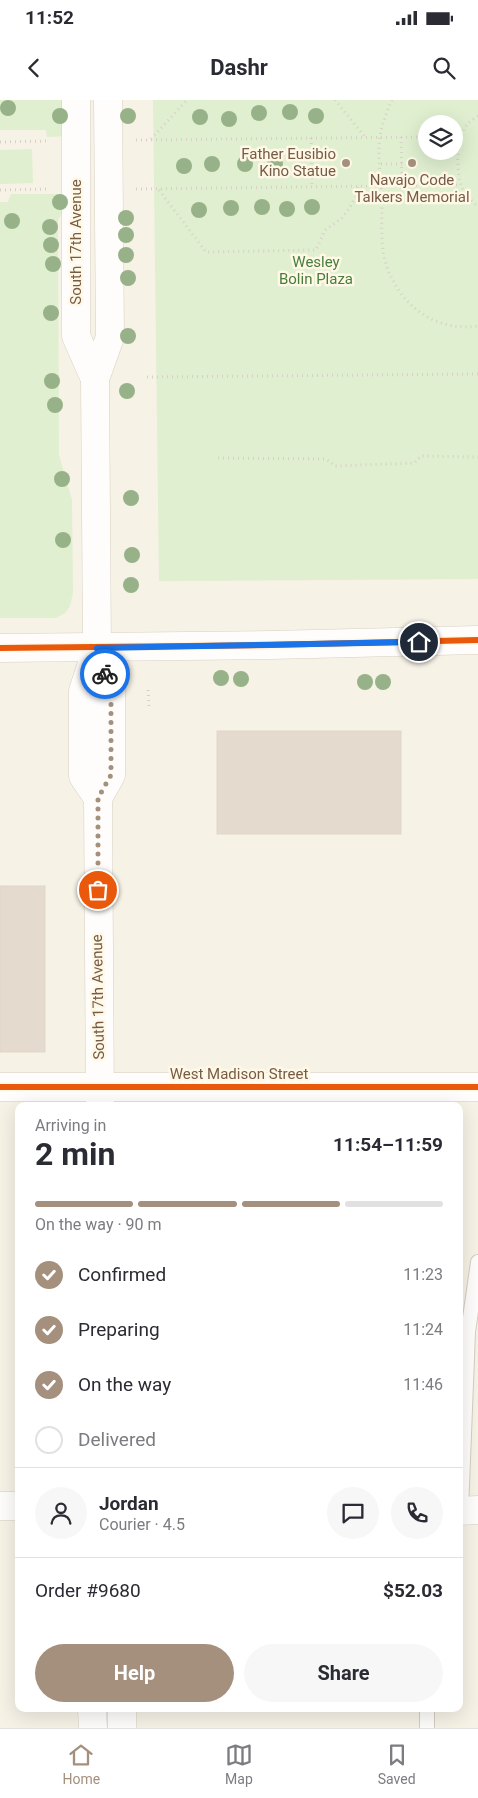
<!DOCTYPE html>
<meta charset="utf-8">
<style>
:root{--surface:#fff;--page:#f7f7f7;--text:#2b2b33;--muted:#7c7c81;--line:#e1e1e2;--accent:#a4907d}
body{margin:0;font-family:Roboto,sans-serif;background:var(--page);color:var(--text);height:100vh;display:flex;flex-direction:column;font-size:19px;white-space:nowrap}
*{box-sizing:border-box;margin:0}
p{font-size:16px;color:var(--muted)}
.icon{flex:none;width:28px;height:28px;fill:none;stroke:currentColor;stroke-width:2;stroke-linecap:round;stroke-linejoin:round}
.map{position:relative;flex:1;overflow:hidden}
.drawer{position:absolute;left:15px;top:1002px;width:448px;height:610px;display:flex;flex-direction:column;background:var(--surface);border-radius:10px;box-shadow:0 5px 20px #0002}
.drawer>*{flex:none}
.tools{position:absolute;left:418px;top:15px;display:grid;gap:10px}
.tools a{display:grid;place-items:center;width:45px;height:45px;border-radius:50%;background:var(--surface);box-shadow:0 5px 20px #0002;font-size:25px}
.pin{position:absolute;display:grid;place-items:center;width:42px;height:42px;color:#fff;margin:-21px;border:2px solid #fff;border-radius:50%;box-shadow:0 1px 5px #0007}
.courier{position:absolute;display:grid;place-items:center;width:50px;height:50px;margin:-25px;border:4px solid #1a73e8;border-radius:50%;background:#fff;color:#222;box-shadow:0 1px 6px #0007}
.overview em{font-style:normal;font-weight:700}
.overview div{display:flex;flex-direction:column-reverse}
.overview{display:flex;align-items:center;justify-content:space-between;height:85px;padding:0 20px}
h1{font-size:32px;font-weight:700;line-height:38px}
.bar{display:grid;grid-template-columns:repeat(4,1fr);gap:8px 5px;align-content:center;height:60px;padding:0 20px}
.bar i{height:6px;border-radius:4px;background:var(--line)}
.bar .on{background:var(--accent)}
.bar p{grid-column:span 4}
.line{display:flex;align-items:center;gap:12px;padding:0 20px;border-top:1px solid var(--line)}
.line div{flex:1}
.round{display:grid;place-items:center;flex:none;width:52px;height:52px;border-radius:26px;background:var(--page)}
ol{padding:0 20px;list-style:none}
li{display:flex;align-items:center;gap:15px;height:55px}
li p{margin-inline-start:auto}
li .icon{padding:5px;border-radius:50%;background:var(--accent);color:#fff;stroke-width:4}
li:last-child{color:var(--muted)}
li i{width:28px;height:28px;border:2px solid var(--line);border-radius:50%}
.action{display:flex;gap:10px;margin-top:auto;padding:10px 20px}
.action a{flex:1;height:58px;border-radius:30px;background:var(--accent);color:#fff;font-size:20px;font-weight:700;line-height:58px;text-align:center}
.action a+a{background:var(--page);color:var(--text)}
.status{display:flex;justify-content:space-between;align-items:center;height:35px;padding:0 25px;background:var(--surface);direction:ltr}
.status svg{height:14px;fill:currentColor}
header{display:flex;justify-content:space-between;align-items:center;height:65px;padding:0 20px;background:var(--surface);font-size:22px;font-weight:700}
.tab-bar{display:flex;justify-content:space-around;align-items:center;height:70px;border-top:1px solid var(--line);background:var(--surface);font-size:14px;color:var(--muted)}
.tab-bar a{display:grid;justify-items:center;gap:2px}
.tab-bar .on{color:var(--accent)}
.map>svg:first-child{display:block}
.green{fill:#dfefcf;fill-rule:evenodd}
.building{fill:#e4dacd;stroke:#e0d5c8}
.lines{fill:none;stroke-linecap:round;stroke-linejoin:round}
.lane-casing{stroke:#d6cdc1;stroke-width:16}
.street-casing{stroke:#d6cdc1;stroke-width:29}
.secondary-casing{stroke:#d8cfc3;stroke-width:29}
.path{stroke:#d8d0c8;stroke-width:3;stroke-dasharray:1 4;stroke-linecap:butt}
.lane{stroke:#fefdfb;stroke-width:14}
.street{stroke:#fefdfb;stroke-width:28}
.secondary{stroke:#fefdfb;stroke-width:28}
.cycleway-casing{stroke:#fff8e7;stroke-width:9}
.cycleway{stroke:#e8590c;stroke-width:6}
.tree{fill:#97b288}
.done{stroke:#a4907d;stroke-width:5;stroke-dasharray:0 9}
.route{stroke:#1a73e8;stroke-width:6}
.poi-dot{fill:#a4907d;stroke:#fff8e7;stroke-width:2}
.labels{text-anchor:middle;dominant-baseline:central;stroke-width:5;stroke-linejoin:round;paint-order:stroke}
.poi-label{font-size:15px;fill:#775c45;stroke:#fff8e7;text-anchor:end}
.street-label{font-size:15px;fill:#775c45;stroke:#fff8e7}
.park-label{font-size:15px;fill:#487e3b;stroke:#fff8e7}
</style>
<div class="status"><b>11:52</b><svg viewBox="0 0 49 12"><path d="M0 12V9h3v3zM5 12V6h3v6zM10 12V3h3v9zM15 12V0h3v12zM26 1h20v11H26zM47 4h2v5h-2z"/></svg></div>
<header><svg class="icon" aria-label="back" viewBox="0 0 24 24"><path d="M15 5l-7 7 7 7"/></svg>Dashr<svg class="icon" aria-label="search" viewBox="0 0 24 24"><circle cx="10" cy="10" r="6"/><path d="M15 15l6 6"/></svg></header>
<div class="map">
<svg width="478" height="1628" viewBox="0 0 478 1628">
<rect width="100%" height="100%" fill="#f7f2e6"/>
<g class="green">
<path d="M 0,0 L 69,0 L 69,36 L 47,37 L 46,30 L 0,30 Z"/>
<path d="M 153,0 L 478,0 L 478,479 L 159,481 ZM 426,24 L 454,24 L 454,51 L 426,51 Z"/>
<path d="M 32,49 L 33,83 L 0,84 L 0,50 Z"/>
<path d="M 11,94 L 70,94 L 68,112 L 61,115 L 58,120 L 59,355 L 72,400 L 73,493 L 70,506 L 65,513 L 56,518 L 0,518 L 0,102 L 8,102 Z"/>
</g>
<g class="building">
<rect x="217" y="631" width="184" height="103"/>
<rect x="0" y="786" width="45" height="166"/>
</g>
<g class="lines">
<defs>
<g id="lane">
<path d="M 461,1410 L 468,1232 L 478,1162"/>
<path d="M 427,1609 L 427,1628"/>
</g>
<g id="street">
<path d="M 0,987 L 478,987"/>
<path d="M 0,1406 L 19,1406"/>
<path d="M 459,1411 L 478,1410"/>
</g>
<g id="secondary">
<path d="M 76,0 L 76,236 L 95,279"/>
<path d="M 0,548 L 271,545 L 478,540"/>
<path d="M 97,548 L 83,591 L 83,676 L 98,698"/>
<path d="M 100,1006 L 98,698 L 111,675 L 111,591 L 97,548 L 95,279 L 110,237 L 108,0"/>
<path d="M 92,1609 L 93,1628"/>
<path d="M 122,1609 L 122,1628"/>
</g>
</defs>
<use href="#lane" class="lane-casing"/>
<use href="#street" class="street-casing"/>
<use href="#secondary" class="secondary-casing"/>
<g class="path">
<path d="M 335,0 L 366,38"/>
<path d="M 392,0 C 387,11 382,24 380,36 C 377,53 381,80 382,98 C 382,115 381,134 383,151 C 391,198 430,233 478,226"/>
<path d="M 478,16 C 475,18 471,21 468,23 C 456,38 456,68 461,85 C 463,93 472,101 478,107"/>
<path d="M 454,36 L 462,36"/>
<path d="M 401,37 L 402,86"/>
<path d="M 311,38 L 312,87"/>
<path d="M 151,39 L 187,0"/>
<path d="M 136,40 L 426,37"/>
<path d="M 0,42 L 49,41"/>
<path d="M 381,64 L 402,64"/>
<path d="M 136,89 L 461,85"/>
<path d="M 0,90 L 49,89"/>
<path d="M 159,90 L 206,152 L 316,150 L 325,130 L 341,119 L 348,110 L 357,95 L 358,86"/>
<path d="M 147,277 L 478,274"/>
<path d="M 218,358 L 326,359 L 335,366 L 414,363 L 421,356 L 478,357"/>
<path d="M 148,590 L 149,607"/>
</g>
<use href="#lane" class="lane"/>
<use href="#street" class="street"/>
<use href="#secondary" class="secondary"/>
<defs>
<g id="cycleway">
<path d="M 0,548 L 271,545 L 478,540"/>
<path d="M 0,987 L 478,987"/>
</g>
</defs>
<use href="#cycleway" class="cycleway-casing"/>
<use href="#cycleway" class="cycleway"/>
</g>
<g class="tree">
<circle cx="8" cy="8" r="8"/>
<circle cx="290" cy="12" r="8"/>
<circle cx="259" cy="13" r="8"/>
<circle cx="60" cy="16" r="8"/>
<circle cx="128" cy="16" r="8"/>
<circle cx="316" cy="16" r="8"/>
<circle cx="200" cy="17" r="8"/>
<circle cx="229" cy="19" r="8"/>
<circle cx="212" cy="64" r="8"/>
<circle cx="245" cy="64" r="8"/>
<circle cx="275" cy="64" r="8"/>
<circle cx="184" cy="66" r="8"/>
<circle cx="60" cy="102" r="8"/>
<circle cx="262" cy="107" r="8"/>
<circle cx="312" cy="107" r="8"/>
<circle cx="231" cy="108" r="8"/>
<circle cx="287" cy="109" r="8"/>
<circle cx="199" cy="110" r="8"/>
<circle cx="126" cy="118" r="8"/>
<circle cx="12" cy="121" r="8"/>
<circle cx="50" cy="127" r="8"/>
<circle cx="126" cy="135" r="8"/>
<circle cx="51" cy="145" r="8"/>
<circle cx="126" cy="155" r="8"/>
<circle cx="53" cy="164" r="8"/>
<circle cx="128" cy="178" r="8"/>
<circle cx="51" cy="213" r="8"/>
<circle cx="128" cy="236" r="8"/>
<circle cx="52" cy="281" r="8"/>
<circle cx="127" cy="291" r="8"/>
<circle cx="55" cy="305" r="8"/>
<circle cx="62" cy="379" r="8"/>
<circle cx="131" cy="398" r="8"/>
<circle cx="63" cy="440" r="8"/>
<circle cx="132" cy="455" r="8"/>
<circle cx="131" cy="485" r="8"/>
<circle cx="221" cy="578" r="8"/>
<circle cx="241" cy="579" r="8"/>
<circle cx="365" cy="582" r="8"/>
<circle cx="383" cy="582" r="8"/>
</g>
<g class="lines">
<path class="done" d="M 98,790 L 98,698 L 111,675 L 111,591 L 105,574"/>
<path class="route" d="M 105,574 L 97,548 L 419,542"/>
</g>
<g class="poi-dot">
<circle cx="346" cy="63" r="5"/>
<circle cx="412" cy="63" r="5"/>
</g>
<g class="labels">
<g class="poi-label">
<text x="336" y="54">Father Eusibio<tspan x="336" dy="17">Kino Statue</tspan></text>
<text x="412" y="80" text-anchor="middle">Navajo Code<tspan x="412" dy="17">Talkers Memorial</tspan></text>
</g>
<g class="street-label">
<text transform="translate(76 142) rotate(-90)">South 17th Avenue</text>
<text transform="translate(98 897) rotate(-91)">South 17th Avenue</text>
<text x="239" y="974">West Madison Street</text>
</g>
<g class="park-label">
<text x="316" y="162">Wesley<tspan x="316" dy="17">Bolin Plaza</tspan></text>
</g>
</g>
</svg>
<div class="tools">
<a><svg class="icon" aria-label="layers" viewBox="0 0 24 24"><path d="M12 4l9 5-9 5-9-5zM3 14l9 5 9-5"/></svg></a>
</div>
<div class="pin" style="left:98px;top:790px;background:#ea580c"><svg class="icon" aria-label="bag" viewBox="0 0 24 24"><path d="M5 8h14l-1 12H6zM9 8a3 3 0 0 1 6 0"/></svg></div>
<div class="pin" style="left:419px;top:542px;background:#1f2937"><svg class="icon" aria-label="home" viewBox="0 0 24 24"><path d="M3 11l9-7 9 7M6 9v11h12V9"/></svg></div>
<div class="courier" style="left:105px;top:574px"><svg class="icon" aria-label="bike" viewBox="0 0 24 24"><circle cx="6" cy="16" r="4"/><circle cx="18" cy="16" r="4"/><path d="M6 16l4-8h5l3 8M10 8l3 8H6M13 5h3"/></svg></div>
<section class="drawer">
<div class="overview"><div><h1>2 min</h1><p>Arriving in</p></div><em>11:54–11:59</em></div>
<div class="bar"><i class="on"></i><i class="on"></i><i class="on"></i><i></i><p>On the way · 90 m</p></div>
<ol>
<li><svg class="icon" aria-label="check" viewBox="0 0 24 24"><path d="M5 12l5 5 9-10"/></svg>Confirmed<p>11:23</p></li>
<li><svg class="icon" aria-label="check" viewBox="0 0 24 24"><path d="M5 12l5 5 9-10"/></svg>Preparing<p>11:24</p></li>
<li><svg class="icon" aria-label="check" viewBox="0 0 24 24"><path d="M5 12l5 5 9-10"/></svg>On the way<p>11:46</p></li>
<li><i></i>Delivered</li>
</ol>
<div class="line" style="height:90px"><a class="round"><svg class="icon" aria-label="person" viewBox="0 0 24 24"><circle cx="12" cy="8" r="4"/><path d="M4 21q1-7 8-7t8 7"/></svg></a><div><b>Jordan</b><p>Courier · 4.5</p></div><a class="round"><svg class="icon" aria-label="chat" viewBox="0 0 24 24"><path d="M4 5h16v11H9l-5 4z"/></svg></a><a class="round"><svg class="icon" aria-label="phone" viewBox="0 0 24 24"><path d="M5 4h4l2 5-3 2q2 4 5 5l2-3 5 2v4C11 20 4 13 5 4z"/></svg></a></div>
<div class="line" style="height:65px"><div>Order #9680</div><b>$52.03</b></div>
<div class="action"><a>Help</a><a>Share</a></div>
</section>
</div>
<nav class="tab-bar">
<a class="on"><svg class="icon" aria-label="home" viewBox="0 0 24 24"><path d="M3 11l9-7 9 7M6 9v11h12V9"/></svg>Home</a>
<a><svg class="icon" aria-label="map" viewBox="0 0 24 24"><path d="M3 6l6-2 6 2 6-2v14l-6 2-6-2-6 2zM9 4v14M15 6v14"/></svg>Map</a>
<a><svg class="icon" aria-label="saved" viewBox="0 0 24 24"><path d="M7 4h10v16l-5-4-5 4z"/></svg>Saved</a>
</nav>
